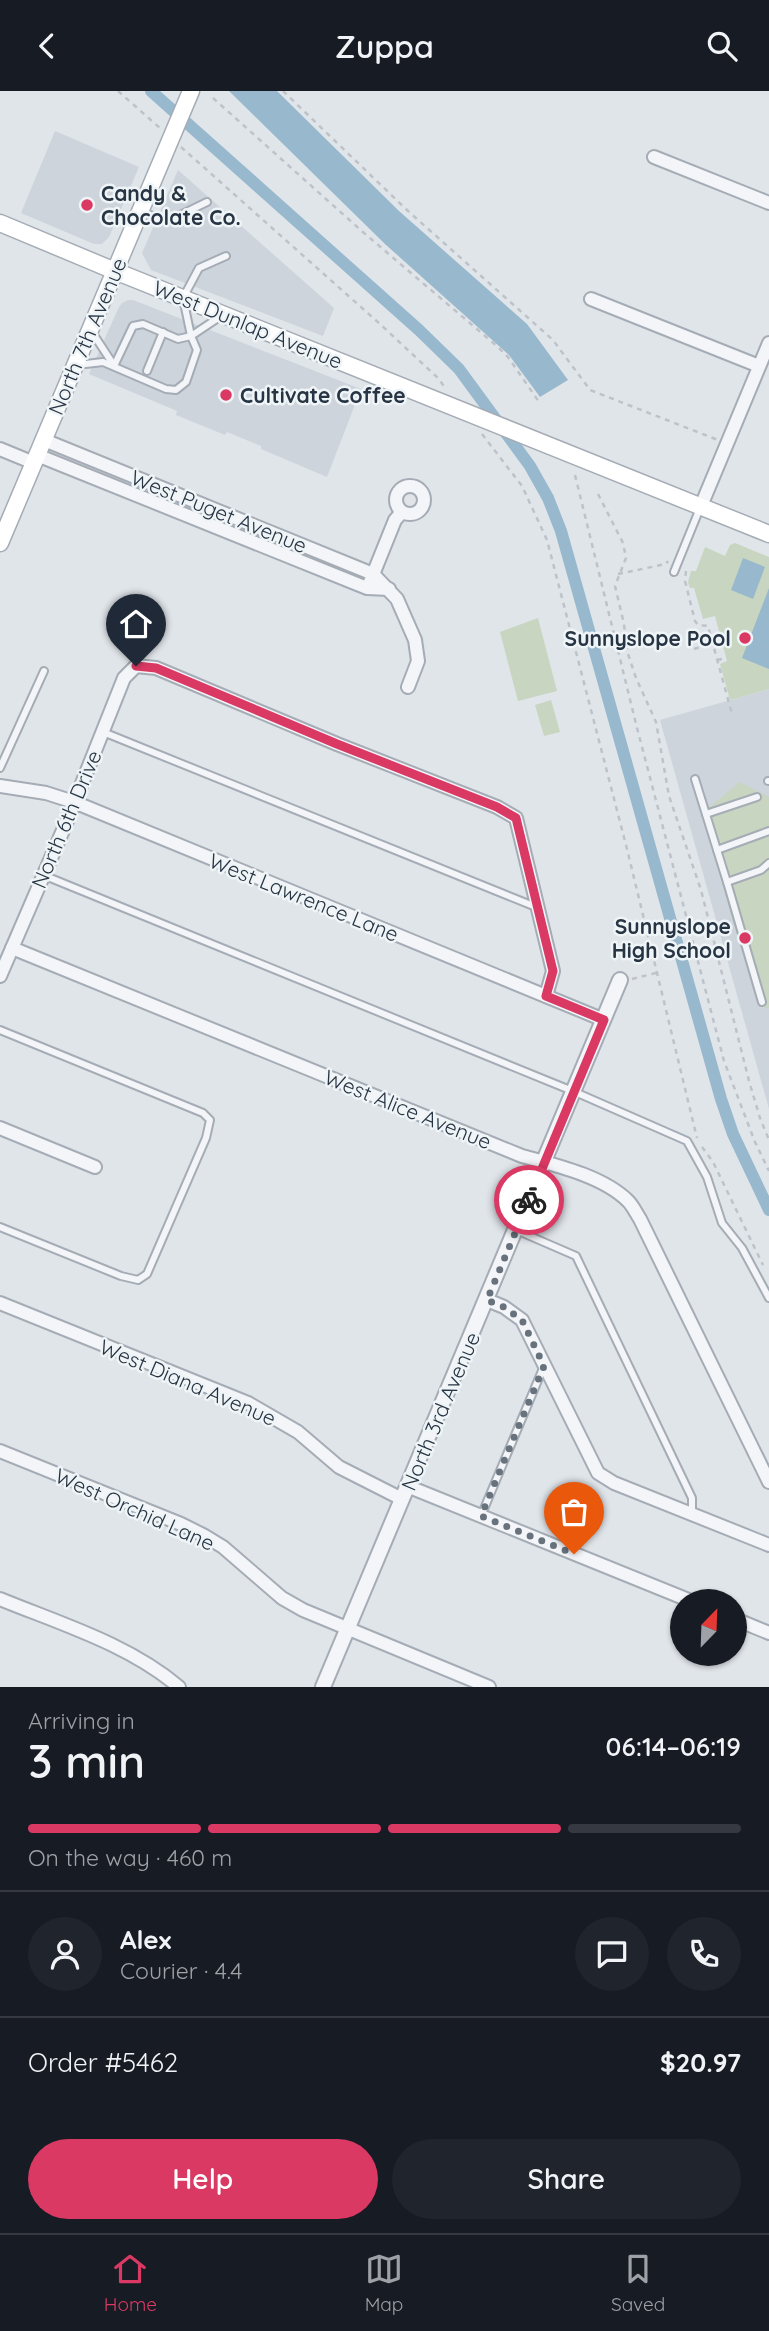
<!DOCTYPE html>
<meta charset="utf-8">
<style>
:root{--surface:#171b24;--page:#20242c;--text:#f1f3f6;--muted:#9ea1a6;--line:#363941;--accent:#da3964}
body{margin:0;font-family:Quicksand,sans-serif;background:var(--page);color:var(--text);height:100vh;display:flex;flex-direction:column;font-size:26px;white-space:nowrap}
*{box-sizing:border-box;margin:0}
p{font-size:23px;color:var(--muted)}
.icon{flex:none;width:38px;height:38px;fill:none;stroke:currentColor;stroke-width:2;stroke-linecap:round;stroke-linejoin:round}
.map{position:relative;height:1596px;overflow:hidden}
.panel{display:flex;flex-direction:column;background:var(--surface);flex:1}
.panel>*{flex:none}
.needle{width:46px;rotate:23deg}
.tools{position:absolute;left:670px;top:1498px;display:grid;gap:14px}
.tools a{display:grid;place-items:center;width:77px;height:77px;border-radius:50%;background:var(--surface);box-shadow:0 2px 5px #0004;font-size:35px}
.pin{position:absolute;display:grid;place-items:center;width:60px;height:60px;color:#fff;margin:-72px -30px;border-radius:50% 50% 50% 0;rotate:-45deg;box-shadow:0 0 7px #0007}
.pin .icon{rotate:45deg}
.courier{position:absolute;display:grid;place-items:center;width:70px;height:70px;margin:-35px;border:5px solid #da3964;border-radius:50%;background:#fff;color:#222;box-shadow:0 2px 9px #0007}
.headline em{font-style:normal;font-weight:600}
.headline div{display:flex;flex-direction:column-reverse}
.headline{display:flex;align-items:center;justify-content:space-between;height:119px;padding:0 28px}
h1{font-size:46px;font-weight:600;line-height:52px}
.bar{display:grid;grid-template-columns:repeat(4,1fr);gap:10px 7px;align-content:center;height:84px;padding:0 28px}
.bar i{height:9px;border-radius:5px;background:var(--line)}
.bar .current{background:var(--accent)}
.bar p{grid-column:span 4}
.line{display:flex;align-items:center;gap:18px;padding:0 28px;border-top:2px solid var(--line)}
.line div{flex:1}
.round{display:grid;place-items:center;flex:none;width:74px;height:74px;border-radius:37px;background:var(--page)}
.button{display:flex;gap:14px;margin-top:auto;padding:14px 28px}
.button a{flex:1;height:80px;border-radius:42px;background:var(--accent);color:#fff;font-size:28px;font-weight:600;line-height:80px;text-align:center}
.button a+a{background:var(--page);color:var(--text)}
header{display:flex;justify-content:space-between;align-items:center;height:91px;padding:0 28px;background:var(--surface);font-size:32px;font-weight:600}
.tabs{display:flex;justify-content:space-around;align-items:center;height:98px;border-top:2px solid var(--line);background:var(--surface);font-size:19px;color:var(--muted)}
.tabs a{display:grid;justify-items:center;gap:4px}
.tabs .current{color:var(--accent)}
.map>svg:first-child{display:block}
.built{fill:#cdd4dc}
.green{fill:#c8d5c0}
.water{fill:#97b8cd}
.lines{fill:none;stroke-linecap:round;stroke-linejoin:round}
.canal{stroke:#97b8cd;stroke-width:12}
.service-casing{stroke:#a5acb5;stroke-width:10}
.minor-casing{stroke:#a5acb5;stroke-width:16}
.tertiary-casing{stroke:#a5acb5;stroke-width:18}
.secondary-casing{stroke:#a5acb5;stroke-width:19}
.path{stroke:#bec3c9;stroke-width:2.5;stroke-dasharray:5 5;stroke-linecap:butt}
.service{stroke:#f3f5f8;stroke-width:6}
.minor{stroke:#f3f5f8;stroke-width:12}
.tertiary{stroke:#f3f5f8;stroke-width:14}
.secondary{stroke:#fff;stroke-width:16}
.done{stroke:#68727d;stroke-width:7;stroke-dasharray:0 12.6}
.route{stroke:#da3964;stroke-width:9}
.poi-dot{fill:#da3964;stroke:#eff4f7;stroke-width:2.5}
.labels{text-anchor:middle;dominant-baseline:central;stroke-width:5;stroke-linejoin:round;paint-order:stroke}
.poi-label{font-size:21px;font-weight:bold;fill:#273443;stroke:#eff4f7;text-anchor:start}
.street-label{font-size:21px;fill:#273443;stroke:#eff4f7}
</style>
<header><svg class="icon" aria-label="back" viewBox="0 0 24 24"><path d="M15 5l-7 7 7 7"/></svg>Zuppa<svg class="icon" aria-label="search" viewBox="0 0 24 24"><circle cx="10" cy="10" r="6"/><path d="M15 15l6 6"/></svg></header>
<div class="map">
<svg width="769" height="1596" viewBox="0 0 769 1596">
<rect width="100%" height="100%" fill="#e0e5ea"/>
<g class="built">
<path d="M 55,40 L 139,76 L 109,146 L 102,153 L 94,153 L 21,122 Z"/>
<path d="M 178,79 L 334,217 L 323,245 L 151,179 L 142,162 Z"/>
<path d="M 128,209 L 133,209 L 361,298 L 327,386 L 261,358 L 261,355 L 227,341 L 225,344 L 176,324 L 177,320 L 89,283 L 118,218 L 122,212 Z"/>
<path d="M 769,598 L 769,1018 L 660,629 Z"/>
</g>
<g class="green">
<path d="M 735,452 L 769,466 L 769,598 L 730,609 L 720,573 L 727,570 L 715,525 L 703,528 L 694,497 L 690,497 L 688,491 L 691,480 L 696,480 L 705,456 L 725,465 L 730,454 Z"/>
<path d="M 538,527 L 557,600 L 518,610 L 500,541 Z"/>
<path d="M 551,609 L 560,641 L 544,645 L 535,614 Z"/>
<path d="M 740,691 L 769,706 L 769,917 L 766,918 L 759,910 L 740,854 L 702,722 Z"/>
</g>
<g class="water">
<path d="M 229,0 L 277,0 L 399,120 L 527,233 L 568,289 L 540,306 L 509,264 L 385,153 Z"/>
<path d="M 743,467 L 765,476 L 753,508 L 731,499 Z"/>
<path d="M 769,497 L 769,578 L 742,567 Z"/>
</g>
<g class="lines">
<path class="canal" d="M 151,0 L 419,239 L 459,278 L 530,375 L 548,407 L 561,440 L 721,1008 L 733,1043 L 769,1119"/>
<defs>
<g id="service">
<path d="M 141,121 L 168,130 L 207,111"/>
<path d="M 92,241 L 113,273"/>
<path d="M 77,274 L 103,271 L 166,298 L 176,299 L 186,291 L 197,259 L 191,245 L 221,225"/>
<path d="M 114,275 L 133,235 L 143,233 L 178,248 L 191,245 L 183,207 L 199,177 L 226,165"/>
<path d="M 147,280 L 163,241"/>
<path d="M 674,481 L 700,417"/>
<path d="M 103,641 L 536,816"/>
<path d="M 0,677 L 44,580"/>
<path d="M 695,688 L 727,791 L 761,779 L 769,772"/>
<path d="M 768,690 L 769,690"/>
<path d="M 706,723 L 757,706"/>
<path d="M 717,759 L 769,740"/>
<path d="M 43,784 L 575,1001 L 687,1050 L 707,1086 L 722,1132 L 742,1157 L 769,1207"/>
<path d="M 727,791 L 762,911"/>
<path d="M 0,939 L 203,1022 L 210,1029 L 206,1047 L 147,1183 L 138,1189 L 121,1185 L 0,1136"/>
<path d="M 516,1139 L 576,1165 L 692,1407 L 692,1422"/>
<path d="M 481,1425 L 544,1275"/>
</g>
<g id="minor">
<path d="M 654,66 L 769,112"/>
<path d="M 591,208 L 759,275"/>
<path d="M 44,349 L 373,483 L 397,508 L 415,549 L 418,570 L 408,596"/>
<path d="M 0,358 L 34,372"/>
<path d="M 37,364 L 367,497 L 389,498"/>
<circle cx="410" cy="409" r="14"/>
<path d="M 701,415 L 769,252"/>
<path d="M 370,491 L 395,429 L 402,421"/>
<path d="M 0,695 L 46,702 L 74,711 L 604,929"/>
<path d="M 12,857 L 522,1065 C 555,1074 603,1085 628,1110 C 633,1115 636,1122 640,1128 L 769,1391"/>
<path d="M 0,885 L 67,730 L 124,587 L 136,575 L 156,577 L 337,653 L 497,716 L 516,727 L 553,880 L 546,905"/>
<path d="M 0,1037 L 95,1076"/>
<path d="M 487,1209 L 504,1216 L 522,1229 L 598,1382 L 614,1392 L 769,1454"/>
<path d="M 0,1212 L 248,1312 L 298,1341 L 339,1376 L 402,1408"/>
<path d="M 0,1360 L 181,1433 L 205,1445 L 223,1456 L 282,1507 L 303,1519 L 489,1596"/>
<path d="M 407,1395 L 691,1510"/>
<path d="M 0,1508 C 61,1533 128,1553 179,1596"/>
<path d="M 735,1528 L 769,1542"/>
</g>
<path id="tertiary" d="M 323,1596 L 620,889"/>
<g id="secondary">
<path d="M 0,132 L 115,180 L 769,443"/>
<path d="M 0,452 L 191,0"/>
</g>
</defs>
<use href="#service" class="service-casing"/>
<use href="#minor" class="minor-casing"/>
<use href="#tertiary" class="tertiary-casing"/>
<use href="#secondary" class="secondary-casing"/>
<g class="path">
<path d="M 118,0 L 161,38"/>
<path d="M 283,0 L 408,120 L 553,249 L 590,299 L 718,349"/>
<path d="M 213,7 L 364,142 L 498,256 L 508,266 L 539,311"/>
<path d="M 181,56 L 380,233 L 439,288 L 445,297"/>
<path d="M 482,343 L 522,395 L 547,449 L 627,758 L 697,1047"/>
<path d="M 575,384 L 636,633 L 724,970 L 755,1051 L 769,1080"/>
<path d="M 598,403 L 623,452 L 626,467 L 615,495 L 624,533 L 627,560 L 636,587 L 656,631 L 669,705 L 701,799 L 749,990 L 760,1027 L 769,1049"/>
<path d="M 686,480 L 685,490 L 695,530 L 698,534 L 708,535 L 732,623"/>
<path d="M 618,483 L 666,473 L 668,470"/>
<path d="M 694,558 L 710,553"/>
<path d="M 717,569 L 726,567"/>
<path d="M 632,888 L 656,882"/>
<path d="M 702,1056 L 713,1071 L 763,1174"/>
</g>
<use href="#service" class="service"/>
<use href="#minor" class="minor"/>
<use href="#tertiary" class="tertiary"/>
<use href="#secondary" class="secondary"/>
</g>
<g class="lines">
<path class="done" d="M 529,1109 L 487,1209 L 504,1216 L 522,1229 L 544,1275 L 481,1425 L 574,1463"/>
<path class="route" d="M 136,575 L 156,577 L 337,653 L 497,716 L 516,727 L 553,880 L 546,905 L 604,929 L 529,1109"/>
</g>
<g class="poi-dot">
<circle cx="87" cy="114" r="7"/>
<circle cx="226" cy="304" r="7"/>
<circle cx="745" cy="547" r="7"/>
<circle cx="745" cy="847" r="7"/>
</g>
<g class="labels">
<g class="poi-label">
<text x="101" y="102">Candy &amp;<tspan x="101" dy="24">Chocolate Co.</tspan></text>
<text x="240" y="304">Cultivate Coffee</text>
<text x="731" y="547" text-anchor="end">Sunnyslope Pool</text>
<text x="731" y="835" text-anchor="end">Sunnyslope<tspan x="731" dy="24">High School</tspan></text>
</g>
<g class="street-label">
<text transform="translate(248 233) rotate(22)">West Dunlap Avenue</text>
<text transform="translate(87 245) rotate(-67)">North 7th Avenue</text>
<text transform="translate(219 420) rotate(22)">West Puget Avenue</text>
<text transform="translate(66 728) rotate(-67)">North 6th Drive</text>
<text transform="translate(304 806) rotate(22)">West Lawrence Lane</text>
<text transform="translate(408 1018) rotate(22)">West Alice Avenue</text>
<text transform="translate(188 1291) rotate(23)">West Diana Avenue</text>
<text transform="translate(440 1320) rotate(-67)">North 3rd Avenue</text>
<text transform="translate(135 1418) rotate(24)">West Orchid Lane</text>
</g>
</g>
</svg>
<div class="tools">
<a><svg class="needle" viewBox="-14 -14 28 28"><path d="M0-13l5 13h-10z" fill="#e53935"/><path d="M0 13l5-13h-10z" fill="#9ea1a6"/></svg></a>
</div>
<div class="pin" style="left:574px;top:1463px;background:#ea580c"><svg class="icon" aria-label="bag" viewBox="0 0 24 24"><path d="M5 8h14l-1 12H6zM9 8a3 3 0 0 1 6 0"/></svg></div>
<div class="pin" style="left:136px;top:575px;background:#1f2937"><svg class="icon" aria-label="home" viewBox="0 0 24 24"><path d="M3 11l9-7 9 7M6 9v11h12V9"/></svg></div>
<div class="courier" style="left:529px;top:1109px"><svg class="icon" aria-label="bike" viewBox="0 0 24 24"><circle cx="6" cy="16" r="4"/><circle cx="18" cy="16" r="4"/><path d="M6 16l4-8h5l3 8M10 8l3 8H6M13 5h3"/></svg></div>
</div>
<section class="panel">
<div class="headline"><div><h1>3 min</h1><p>Arriving in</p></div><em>06:14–06:19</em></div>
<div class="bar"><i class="current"></i><i class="current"></i><i class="current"></i><i></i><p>On the way · 460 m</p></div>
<div class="line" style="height:126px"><a class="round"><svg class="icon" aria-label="person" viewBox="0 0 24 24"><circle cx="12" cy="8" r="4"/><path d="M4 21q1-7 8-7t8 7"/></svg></a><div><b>Alex</b><p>Courier · 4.4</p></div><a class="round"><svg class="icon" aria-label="chat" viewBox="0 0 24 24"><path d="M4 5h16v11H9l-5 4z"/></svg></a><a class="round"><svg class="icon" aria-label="phone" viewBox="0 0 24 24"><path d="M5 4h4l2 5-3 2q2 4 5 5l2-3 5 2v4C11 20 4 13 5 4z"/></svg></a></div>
<div class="line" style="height:91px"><div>Order #5462</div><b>$20.97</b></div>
<div class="button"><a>Help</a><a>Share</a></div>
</section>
<nav class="tabs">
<a class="current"><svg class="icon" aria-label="home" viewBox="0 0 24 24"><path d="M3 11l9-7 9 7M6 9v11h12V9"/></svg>Home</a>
<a><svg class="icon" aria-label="map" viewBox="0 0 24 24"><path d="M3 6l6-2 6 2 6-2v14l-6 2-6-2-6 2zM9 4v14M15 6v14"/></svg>Map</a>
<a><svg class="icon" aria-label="saved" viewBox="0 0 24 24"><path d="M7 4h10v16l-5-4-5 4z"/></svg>Saved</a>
</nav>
